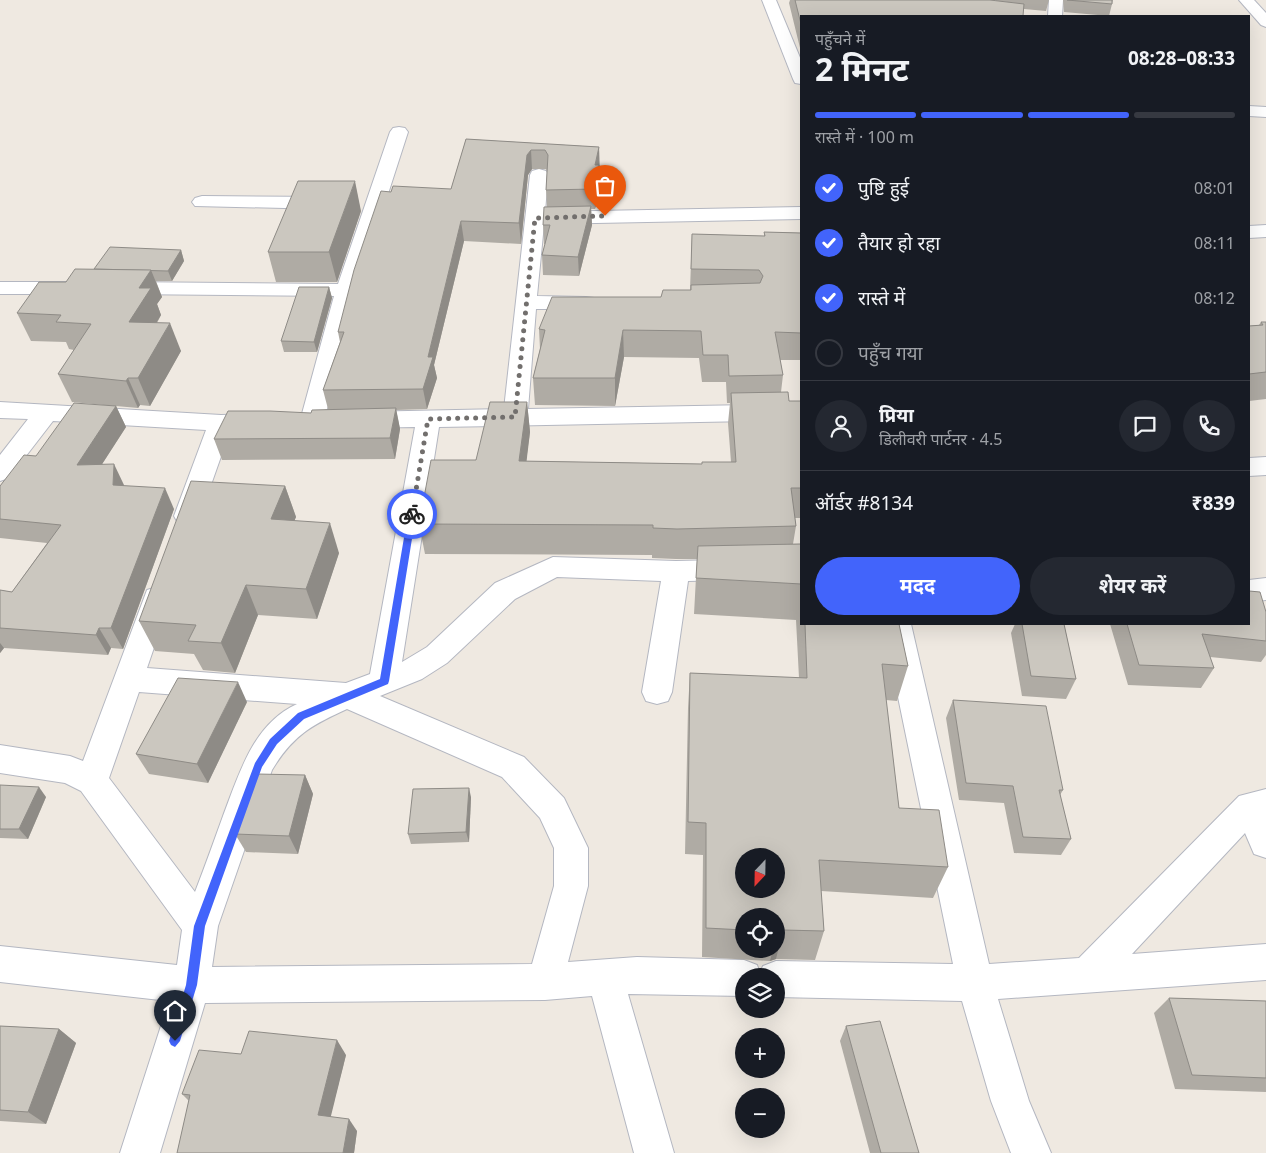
<!DOCTYPE html>
<html lang="hi">
<meta charset="utf-8">
<style>
:root{--surface:#171b24;--page:#242831;--text:#f1f3f6;--muted:#9ea1a6;--line:#363941;--accent:#4264fb}
body{margin:0;font-family:"Noto Sans","Noto Sans Devanagari",sans-serif;background:var(--page);color:var(--text);height:100vh;display:flex;flex-direction:column;font-size:19px;white-space:nowrap}
*{box-sizing:border-box;margin:0}
p{font-size:16px;color:var(--muted)}
.icon{flex:none;width:28px;height:28px;fill:none;stroke:currentColor;stroke-width:2;stroke-linecap:round;stroke-linejoin:round}
.map{position:relative;flex:1;overflow:hidden}
.side{position:absolute;left:800px;top:15px;width:450px;height:610px;display:flex;flex-direction:column;background:var(--surface);border-radius:0px;box-shadow:0 5px 20px #0002}
.side>*{flex:none}
.needle{width:32px;rotate:202deg}
.buttons{position:absolute;left:735px;top:848px;display:grid;gap:10px}
.buttons a{display:grid;place-items:center;width:50px;height:50px;border-radius:50%;background:var(--surface);box-shadow:0 5px 20px #0002;font-size:25px}
.pin{position:absolute;display:grid;place-items:center;width:42px;height:42px;color:#fff;margin:-51px -21px;border-radius:50% 50% 50% 0;rotate:-45deg;box-shadow:0 0 5px #0007}
.pin .icon{rotate:45deg}
.courier{position:absolute;display:grid;place-items:center;width:50px;height:50px;margin:-25px;border:4px solid #4264fb;border-radius:50%;background:#fff;color:#222;box-shadow:0 1px 6px #0007}
.summary em{font-style:normal;font-weight:700}
.summary div{display:flex;flex-direction:column-reverse}
.summary{display:flex;align-items:center;justify-content:space-between;height:85px;padding:0 15px}
h1{font-size:32px;font-weight:700;line-height:38px}
.bar{display:grid;grid-template-columns:repeat(4,1fr);gap:8px 5px;align-content:center;height:60px;padding:0 15px}
.bar i{height:6px;border-radius:4px;background:var(--line)}
.bar .on{background:var(--accent)}
.bar p{grid-column:span 4}
.line{display:flex;align-items:center;gap:12px;padding:0 15px;border-top:1px solid var(--line)}
.line div{flex:1}
.round{display:grid;place-items:center;flex:none;width:52px;height:52px;border-radius:26px;background:var(--page)}
ol{padding:0 15px;list-style:none}
li{display:flex;align-items:center;gap:15px;height:55px}
li p{margin-inline-start:auto}
li .icon{padding:5px;border-radius:50%;background:var(--accent);color:#fff;stroke-width:4}
li:last-child{color:var(--muted)}
li i{width:28px;height:28px;border:2px solid var(--line);border-radius:50%}
.button{display:flex;gap:10px;margin-top:auto;padding:10px 15px}
.button a{flex:1;height:58px;border-radius:30px;background:var(--accent);color:#fff;font-size:20px;font-weight:700;line-height:58px;text-align:center}
.button a+a{background:var(--page);color:var(--text)}
.map>svg:first-child{display:block}
.lines{fill:none;stroke-linecap:round;stroke-linejoin:round}
.street-casing{stroke:#b4b7c1;stroke-width:2}
.street{fill:#fff;fill-rule:evenodd}
.wall{fill:#afaba4;fill-rule:evenodd}
.shaded-wall{fill:#8e8b86}
.building{fill:#cbc7bf;stroke:#8e8b86;fill-rule:evenodd}
.route{fill:#4264fb}
.done{stroke:#726f6d;stroke-width:5;stroke-dasharray:0 9}
</style>
<div class="map">
<svg width="1266" height="1153" viewBox="0 0 1266 1153">
<rect width="100%" height="100%" fill="#efe9e1"/>
<g class="lines">
<defs>
<g id="street">
<path d="M 762,0 L 776,0 L 801,60 L 801,84 L 795,83 L 793,79 Z"/>
<path d="M 1049,0 L 1063,0 L 1062,16 L 1048,16 Z"/>
<path d="M 1239,0 L 1254,0 L 1266,13 L 1266,27 L 1261,25 Z"/>
<path d="M 1249,106 L 1266,107 L 1266,117 L 1249,116 Z"/>
<path d="M 399,127 L 405,128 L 408,132 L 357,290 L 324,421 L 321,427 L 312,429 L 303,427 L 300,421 L 334,296 L 122,294 L 114,293 L 111,288 L 114,283 L 122,282 L 338,284 L 390,132 L 393,128 Z"/>
<path d="M 539,169 L 546,171 L 548,175 L 545,212 L 801,207 L 801,219 L 544,224 L 537,296 L 586,297 L 594,298 L 597,303 L 594,308 L 586,309 L 536,309 L 528,409 L 801,404 L 801,420 L 439,427 L 402,662 L 427,647 L 495,583 L 553,557 L 676,561 L 801,558 L 801,578 L 688,581 L 672,692 L 668,701 L 657,704 L 646,701 L 642,692 L 661,581 L 557,577 L 515,599 L 447,663 L 422,679 L 380,696 L 524,757 L 564,798 L 588,848 L 588,886 L 568,962 L 637,957 L 744,960 L 757,965 L 760,973 L 763,966 L 776,961 L 953,964 L 883,624 L 911,624 L 989,964 L 1079,958 L 1239,796 L 1266,789 L 1266,858 L 1254,854 L 1245,833 L 1132,954 L 1266,944 L 1266,980 L 998,999 L 1029,1101 L 1051,1153 L 1011,1153 L 991,1101 L 962,1001 L 776,997 L 776,976 L 744,976 L 744,996 L 628,994 L 674,1153 L 634,1153 L 592,996 L 545,1000 L 205,1003 L 160,1153 L 120,1153 L 169,1001 L 0,982 L 0,946 L 177,965 L 182,930 L 81,791 L 65,783 L 0,773 L 0,745 L 70,756 L 83,761 L 147,590 L 157,587 L 167,590 L 171,598 L 147,668 L 346,683 L 370,674 L 415,427 L 360,428 L 351,426 L 348,420 L 351,414 L 360,412 L 504,409 L 530,175 L 532,171 ZM 139,692 L 297,704 C 253,724 239,774 223,816 C 214,841 205,866 195,892 L 109,778 ZM 347,709 L 502,777 L 540,818 L 554,848 L 554,886 L 532,964 L 212,967 L 218,926 L 272,770 C 293,735 312,725 347,709 Z"/>
<path d="M 202,196 L 326,197 L 333,199 L 336,203 L 333,207 L 326,209 L 195,206 L 192,202 L 195,198 Z"/>
<path d="M 1266,225 L 1266,237 L 1249,238 L 1249,226 Z"/>
<path d="M 0,282 L 72,282 L 80,283 L 83,288 L 80,293 L 72,294 L 0,294 Z"/>
<path d="M 0,402 L 221,415 L 260,414 L 269,416 L 272,422 L 269,428 L 230,431 L 200,516 L 196,523 L 187,525 L 178,523 L 174,516 L 206,430 L 53,421 L 9,478 L 0,481 L 0,455 L 28,419 L 0,418 Z"/>
<path d="M 1266,457 L 1266,475 L 1249,476 L 1249,458 Z"/>
<path d="M 1266,578 L 1266,600 L 1249,602 L 1249,580 Z"/>
</g>
</defs>
<use href="#street" class="street-casing"/>
<use href="#street" class="street"/>
</g>
<g class="wall">
<path d="M 790,0 L 990,0 L 996,1 L 996,0 L 1049,0 L 1046,11 L 1024,9 L 801,16 L 801,52 L 789,3 Z"/>
<path d="M 1063,0 L 1113,0 L 1109,16 L 1064,12 Z"/>
<path d="M 466,139 L 599,147 L 600,185 L 595,209 L 591,209 L 592,225 L 579,276 L 543,275 L 542,255 L 545,244 L 544,244 L 543,225 L 547,206 L 546,190 L 547,171 L 546,169 L 532,169 L 528,175 L 521,244 L 464,241 L 434,365 L 437,378 L 427,409 L 396,410 L 400,429 L 395,459 L 222,460 L 214,439 L 328,409 L 323,390 L 340,342 L 338,332 L 391,192 L 451,189 Z"/>
<path d="M 361,211 L 337,282 L 276,282 L 268,252 Z"/>
<path d="M 764,232 L 801,233 L 801,360 L 780,360 L 783,375 L 781,392 L 789,401 L 801,401 L 801,518 L 795,518 L 796,526 L 793,544 L 801,544 L 801,624 L 899,624 L 908,666 L 897,701 L 886,700 L 899,808 L 948,867 L 933,898 L 821,891 L 824,931 L 815,960 L 776,959 L 770,961 L 702,957 L 703,855 L 685,854 L 688,708 L 690,673 L 799,678 L 796,620 L 694,614 L 697,559 L 676,559 L 652,558 L 652,555 L 425,554 L 419,524 L 527,402 L 530,432 L 526,461 L 702,464 L 731,462 L 728,423 L 730,403 L 727,403 L 726,382 L 702,382 L 699,358 L 624,357 L 615,406 L 535,405 L 533,378 L 540,349 L 539,329 L 690,290 L 692,234 L 764,236 ZM 744,916 L 776,916 L 776,949 L 744,949 Z"/>
<path d="M 181,250 L 184,261 L 172,281 L 156,281 L 162,297 L 157,304 L 161,315 L 157,323 L 181,351 L 150,406 L 140,405 L 138,408 L 116,406 L 126,427 L 102,464 L 124,486 L 174,509 L 123,649 L 111,648 L 108,655 L 4,648 L 0,653 L 0,590 L 12,592 L 47,543 L 0,538 L 0,486 L 36,456 L 114,406 L 72,402 L 58,374 L 74,350 L 69,349 L 66,342 L 31,341 L 17,313 L 66,282 Z"/>
<path d="M 329,287 L 332,298 L 317,352 L 284,352 L 281,341 Z"/>
<path d="M 1261,322 L 1266,322 L 1266,399 L 1249,401 L 1249,326 L 1259,325 Z"/>
<path d="M 285,486 L 296,517 L 294,521 L 339,553 L 317,619 L 258,615 L 235,673 L 203,670 L 194,654 L 155,651 L 139,621 Z"/>
<path d="M 1266,612 L 1266,655 L 1261,662 L 1210,657 L 1214,668 L 1201,688 L 1128,685 L 1110,624 L 1249,624 Z"/>
<path d="M 1015,624 L 1064,624 L 1076,679 L 1066,699 L 1022,696 L 1011,633 Z"/>
<path d="M 953,700 L 1063,790 L 1060,795 L 1071,839 L 1061,855 L 1014,853 L 1004,803 L 959,800 L 946,718 Z"/>
<path d="M 247,702 L 208,783 L 149,774 L 136,754 Z"/>
<path d="M 305,775 L 313,794 L 298,854 L 246,852 L 235,834 Z"/>
<path d="M 0,785 L 46,797 L 28,839 L 0,838 Z"/>
<path d="M 471,797 L 469,842 L 411,844 L 408,834 Z"/>
<path d="M 1169,998 L 1266,1001 L 1266,1092 L 1175,1089 L 1154,1013 Z"/>
<path d="M 0,1026 L 59,1029 L 76,1043 L 46,1124 L 0,1121 Z"/>
<path d="M 846,1026 L 919,1153 L 870,1153 L 840,1041 Z"/>
<path d="M 241,1054 L 346,1055 L 330,1117 L 357,1131 L 354,1153 L 177,1153 L 189,1101 L 182,1094 Z"/>
</g>
<g class="shaded-wall">
<path d="M 599,147 L 600,185 L 595,209 L 595,165 Z"/>
<path d="M 531,150 L 532,169 L 528,175 L 521,244 L 519,223 L 527,155 Z"/>
<path d="M 355,181 L 361,211 L 337,282 L 329,252 Z"/>
<path d="M 591,206 L 592,225 L 579,276 L 578,257 Z"/>
<path d="M 461,221 L 464,241 L 434,365 L 437,378 L 427,409 L 423,389 L 428,357 Z"/>
<path d="M 181,250 L 184,261 L 172,281 L 168,271 Z"/>
<path d="M 151,270 L 162,297 L 157,304 L 161,315 L 140,350 L 129,322 L 139,288 Z"/>
<path d="M 329,287 L 332,298 L 317,352 L 314,342 Z"/>
<path d="M 170,323 L 181,351 L 150,406 L 138,378 Z"/>
<path d="M 623,330 L 624,357 L 615,406 L 615,378 Z"/>
<path d="M 128,378 L 140,405 L 138,408 L 126,381 Z"/>
<path d="M 527,402 L 530,432 L 523,491 L 519,461 Z"/>
<path d="M 116,406 L 126,427 L 88,486 L 77,465 Z"/>
<path d="M 396,408 L 400,429 L 395,459 L 390,438 Z"/>
<path d="M 114,464 L 124,485 L 124,506 L 113,485 Z"/>
<path d="M 285,486 L 296,517 L 282,550 L 271,519 Z"/>
<path d="M 165,488 L 174,509 L 123,649 L 111,628 Z"/>
<path d="M 330,523 L 339,553 L 317,619 L 306,589 Z"/>
<path d="M 246,585 L 258,615 L 235,673 L 221,643 Z"/>
<path d="M 99,628 L 111,648 L 108,655 L 96,635 Z"/>
<path d="M 0,643 L 4,648 L 0,653 Z"/>
<path d="M 238,682 L 247,702 L 208,783 L 197,764 Z"/>
<path d="M 305,775 L 313,794 L 298,854 L 289,836 Z"/>
<path d="M 39,787 L 46,797 L 28,839 L 19,829 Z"/>
<path d="M 469,788 L 471,797 L 469,842 L 466,832 Z"/>
<path d="M 783,930 L 776,959 L 770,961 L 773,949 L 776,949 L 776,937 L 777,933 Z"/>
<path d="M 59,1029 L 76,1043 L 46,1124 L 28,1112 Z"/>
<path d="M 337,1040 L 346,1055 L 328,1128 L 318,1115 Z"/>
<path d="M 349,1119 L 357,1131 L 354,1153 L 343,1153 Z"/>
</g>
<g class="building">
<path d="M 795,0 L 990,0 L 1024,4 L 1023,16 L 801,16 L 801,24 Z"/>
<path d="M 1067,0 L 1112,0 L 1112,4 Z"/>
<path d="M 466,139 L 599,147 L 595,165 L 599,165 L 594,189 L 546,190 L 548,155 L 545,150 L 531,150 L 527,155 L 519,223 L 461,221 L 428,357 L 433,357 L 423,389 L 323,390 L 344,332 L 338,332 L 354,270 L 381,191 L 391,192 L 393,186 L 451,189 Z"/>
<path d="M 298,181 L 355,181 L 329,252 L 268,252 Z"/>
<path d="M 591,206 L 578,257 L 542,255 L 550,225 L 543,225 L 544,207 Z"/>
<path d="M 764,232 L 801,233 L 801,333 L 775,332 L 783,375 L 729,376 L 728,355 L 703,355 L 701,331 L 623,330 L 615,378 L 533,378 L 545,330 L 539,329 L 552,297 L 661,297 L 663,290 L 691,290 L 691,285 L 760,283 L 763,276 L 759,270 L 691,269 L 692,234 L 765,236 Z"/>
<path d="M 110,247 L 181,250 L 168,271 L 94,269 Z"/>
<path d="M 75,269 L 151,270 L 139,288 L 151,288 L 129,322 L 170,323 L 138,378 L 128,378 L 126,381 L 58,374 L 91,324 L 56,322 L 61,315 L 17,313 L 39,282 L 66,282 Z"/>
<path d="M 299,287 L 329,287 L 314,342 L 281,341 Z"/>
<path d="M 1261,322 L 1266,322 L 1266,372 L 1249,374 L 1249,326 L 1263,325 Z"/>
<path d="M 788,392 L 789,401 L 801,401 L 801,488 L 791,488 L 796,526 L 677,529 L 653,528 L 653,525 L 419,524 L 431,460 L 476,460 L 490,402 L 527,402 L 519,461 L 702,464 L 702,462 L 736,462 L 731,393 Z"/>
<path d="M 74,403 L 116,406 L 77,465 L 114,464 L 113,485 L 165,488 L 111,628 L 99,628 L 96,635 L 0,628 L 0,590 L 12,592 L 61,525 L 0,519 L 0,486 L 24,455 L 36,456 Z"/>
<path d="M 396,408 L 390,438 L 214,439 L 228,411 L 270,411 L 311,413 L 312,410 Z"/>
<path d="M 191,481 L 285,486 L 271,519 L 330,523 L 306,589 L 246,585 L 221,643 L 188,641 L 196,625 L 139,621 Z"/>
<path d="M 800,544 L 801,544 L 801,584 L 696,578 L 698,546 Z"/>
<path d="M 1249,591 L 1260,592 L 1266,612 L 1266,641 L 1202,634 L 1214,668 L 1139,665 L 1127,624 L 1249,624 Z"/>
<path d="M 805,624 L 899,624 L 908,666 L 882,664 L 899,808 L 939,810 L 948,867 L 819,860 L 824,931 L 783,930 L 776,932 L 776,916 L 744,916 L 744,930 L 706,928 L 706,823 L 688,822 L 690,673 L 807,678 ZM 744,856 L 776,856 L 776,889 L 744,889 Z"/>
<path d="M 1022,624 L 1064,624 L 1076,679 L 1031,676 Z"/>
<path d="M 178,678 L 238,682 L 197,764 L 136,754 Z"/>
<path d="M 953,700 L 1046,706 L 1063,790 L 1059,790 L 1071,839 L 1023,837 L 1013,786 L 966,783 Z"/>
<path d="M 257,774 L 305,775 L 289,836 L 235,834 Z"/>
<path d="M 0,785 L 39,787 L 19,829 L 0,829 Z"/>
<path d="M 469,788 L 466,832 L 408,834 L 413,789 Z"/>
<path d="M 1169,998 L 1266,1001 L 1266,1078 L 1192,1075 Z"/>
<path d="M 880,1021 L 919,1153 L 881,1153 L 846,1026 Z"/>
<path d="M 0,1026 L 59,1029 L 28,1112 L 0,1110 Z"/>
<path d="M 249,1031 L 337,1040 L 318,1115 L 349,1119 L 343,1153 L 177,1153 L 190,1095 L 182,1094 L 199,1050 L 241,1054 Z"/>
</g>
<path class="route" d="M 412,511 L 416,514 L 389,681 L 388,684 L 304,719 L 277,744 L 262,767 L 205,926 L 197,985 L 180,1041 L 175,1047 L 171,1045 L 169,1041 L 186,985 L 194,926 L 255,763 L 270,739 L 298,713 L 380,679 L 408,514 Z"/>
<g class="lines">
<path class="done" d="M 412,514 L 428,419 L 515,417 L 535,218 L 605,216"/>
</g>
</svg>
<div class="buttons">
<a><svg class="needle" viewBox="-14 -14 28 28"><path d="M0-13l5 13h-10z" fill="#e53935"/><path d="M0 13l5-13h-10z" fill="#9ea1a6"/></svg></a>
<a><svg class="icon" aria-label="locate" viewBox="0 0 24 24"><circle cx="12" cy="12" r="6"/><path d="M12 2v4M12 18v4M2 12h4M18 12h4"/></svg></a>
<a><svg class="icon" aria-label="layers" viewBox="0 0 24 24"><path d="M12 4l9 5-9 5-9-5zM3 14l9 5 9-5"/></svg></a>
<a>+</a>
<a>−</a>
</div>
<div class="pin" style="left:605px;top:216px;background:#ea580c"><svg class="icon" aria-label="bag" viewBox="0 0 24 24"><path d="M5 8h14l-1 12H6zM9 8a3 3 0 0 1 6 0"/></svg></div>
<div class="pin" style="left:175px;top:1041px;background:#1f2937"><svg class="icon" aria-label="home" viewBox="0 0 24 24"><path d="M3 11l9-7 9 7M6 9v11h12V9"/></svg></div>
<div class="courier" style="left:412px;top:514px"><svg class="icon" aria-label="bike" viewBox="0 0 24 24"><circle cx="6" cy="16" r="4"/><circle cx="18" cy="16" r="4"/><path d="M6 16l4-8h5l3 8M10 8l3 8H6M13 5h3"/></svg></div>
<section class="side">
<div class="summary"><div><h1>2 मिनट</h1><p>पहुँचने में</p></div><em>08:28–08:33</em></div>
<div class="bar"><i class="on"></i><i class="on"></i><i class="on"></i><i></i><p>रास्ते में · 100 m</p></div>
<ol>
<li><svg class="icon" aria-label="check" viewBox="0 0 24 24"><path d="M5 12l5 5 9-10"/></svg>पुष्टि हुई<p>08:01</p></li>
<li><svg class="icon" aria-label="check" viewBox="0 0 24 24"><path d="M5 12l5 5 9-10"/></svg>तैयार हो रहा<p>08:11</p></li>
<li><svg class="icon" aria-label="check" viewBox="0 0 24 24"><path d="M5 12l5 5 9-10"/></svg>रास्ते में<p>08:12</p></li>
<li><i></i>पहुँच गया</li>
</ol>
<div class="line" style="height:90px"><a class="round"><svg class="icon" aria-label="person" viewBox="0 0 24 24"><circle cx="12" cy="8" r="4"/><path d="M4 21q1-7 8-7t8 7"/></svg></a><div><b>प्रिया</b><p>डिलीवरी पार्टनर · 4.5</p></div><a class="round"><svg class="icon" aria-label="chat" viewBox="0 0 24 24"><path d="M4 5h16v11H9l-5 4z"/></svg></a><a class="round"><svg class="icon" aria-label="phone" viewBox="0 0 24 24"><path d="M5 4h4l2 5-3 2q2 4 5 5l2-3 5 2v4C11 20 4 13 5 4z"/></svg></a></div>
<div class="line" style="height:65px"><div>ऑर्डर #8134</div><b>₹839</b></div>
<div class="button"><a>मदद</a><a>शेयर करें</a></div>
</section>
</div>
